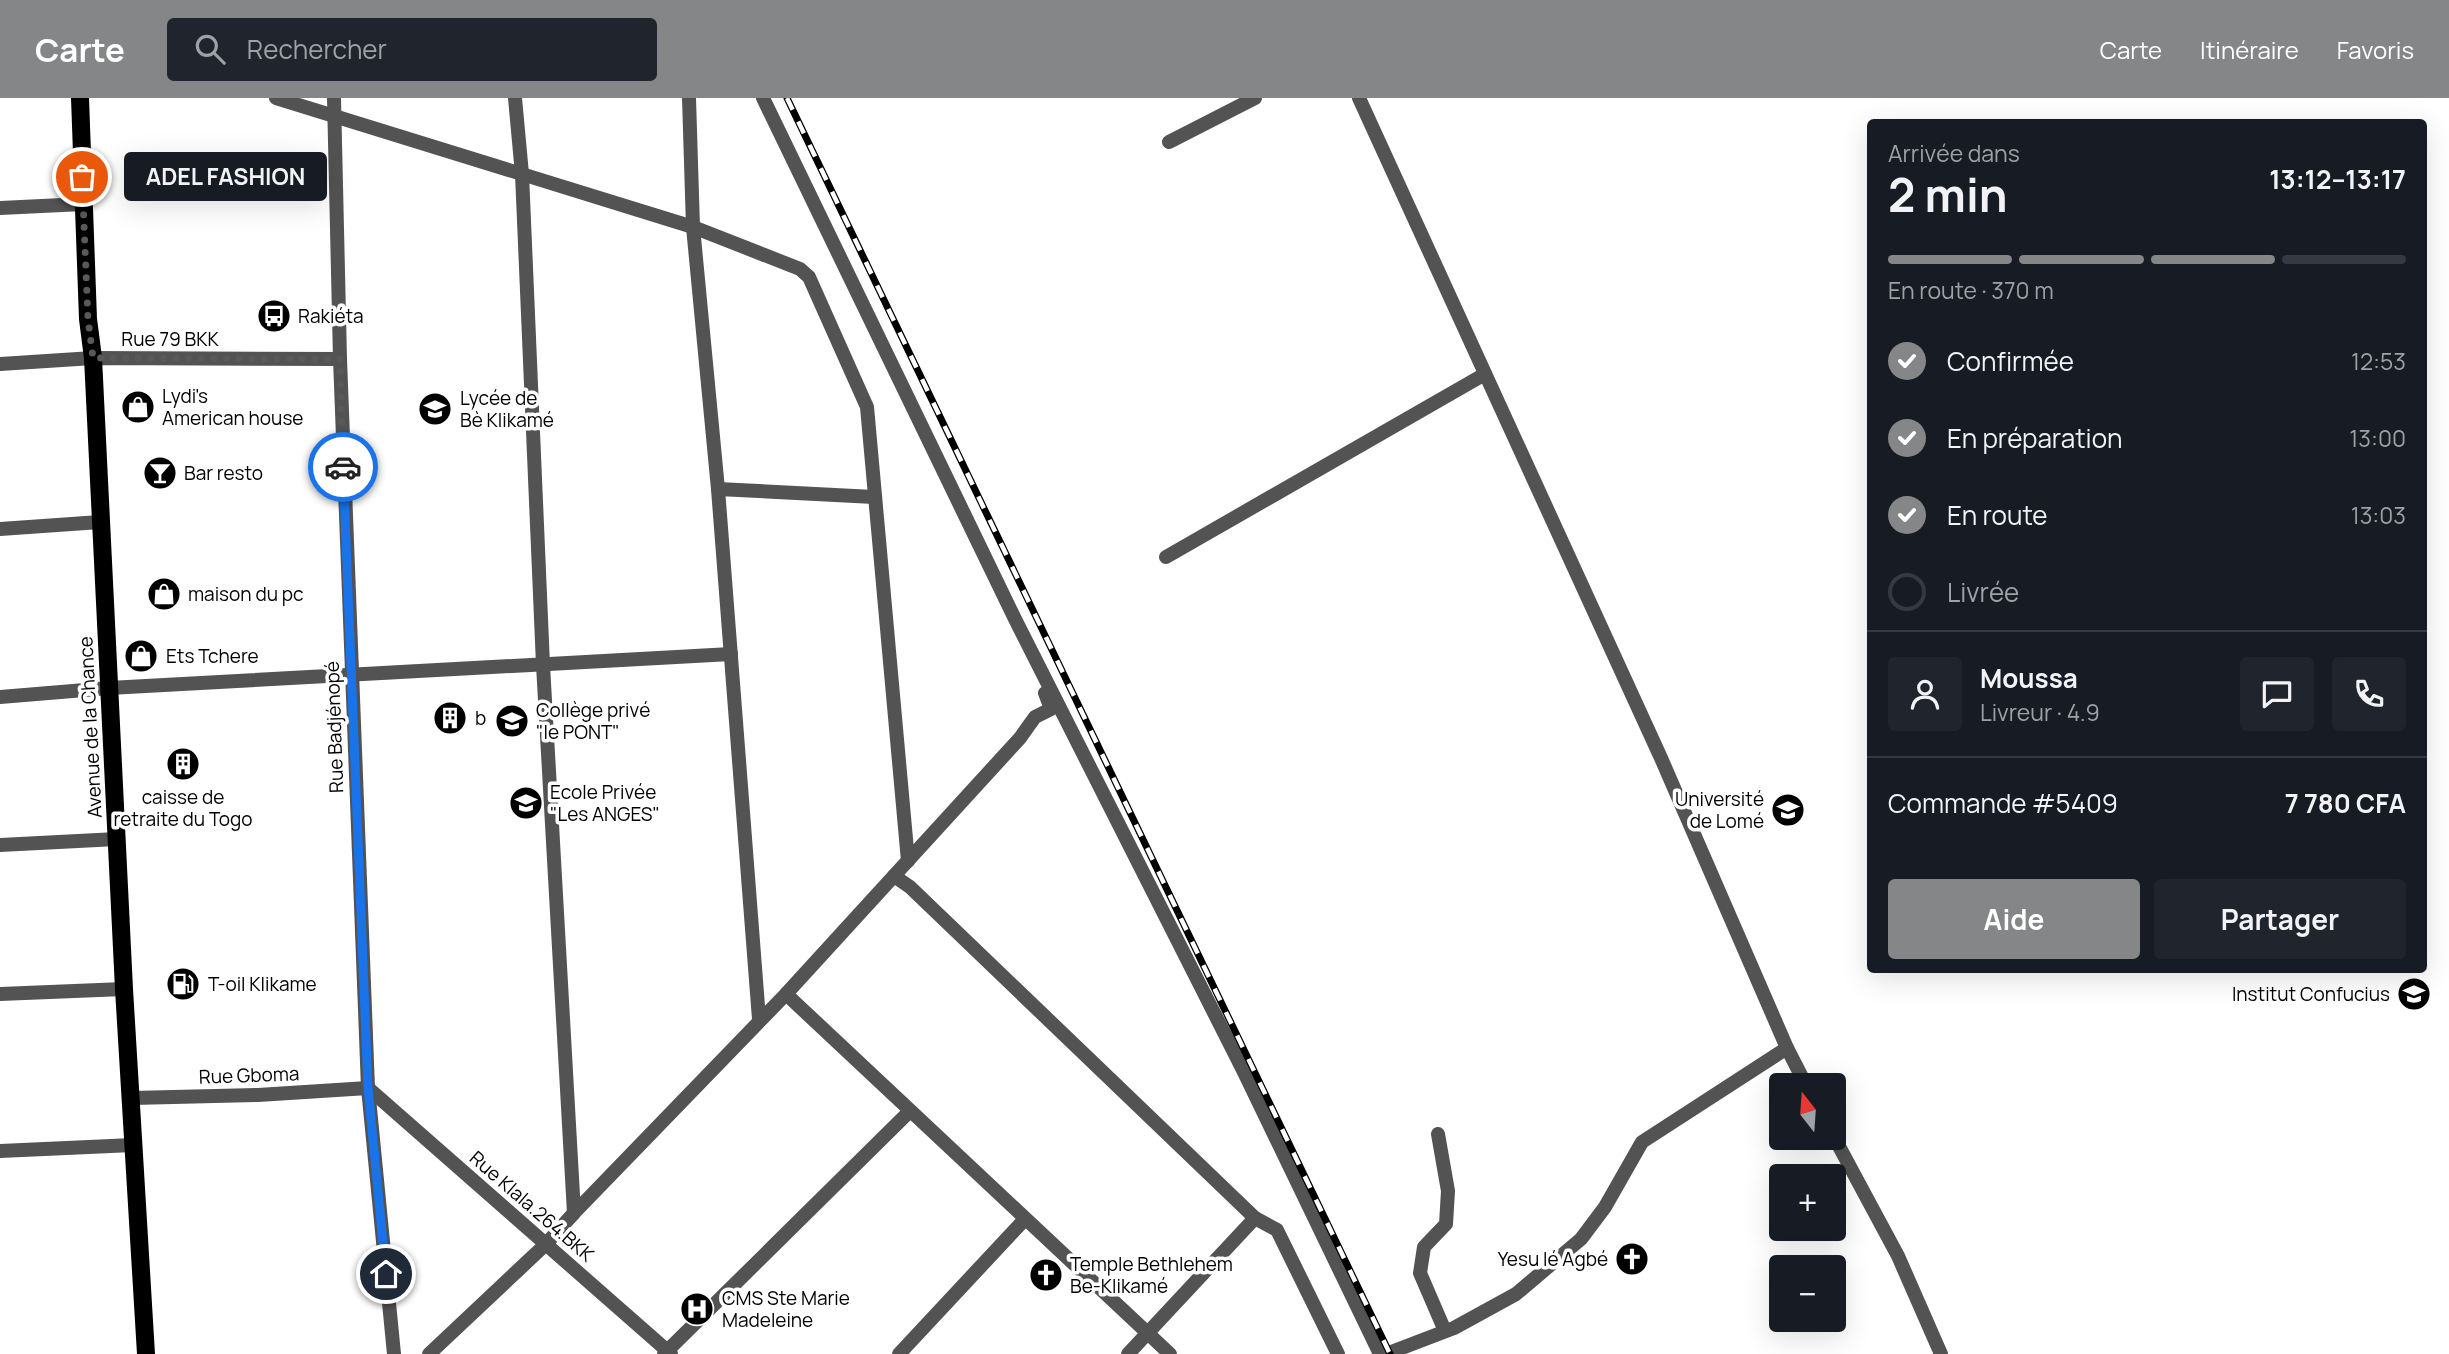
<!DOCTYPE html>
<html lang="fr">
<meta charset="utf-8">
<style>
:root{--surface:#171b24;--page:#20242c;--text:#f1f3f6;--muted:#9ea1a6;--line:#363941;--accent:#858687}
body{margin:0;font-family:Manrope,sans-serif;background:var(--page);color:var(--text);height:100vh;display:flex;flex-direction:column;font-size:26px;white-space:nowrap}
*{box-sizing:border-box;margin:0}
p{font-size:23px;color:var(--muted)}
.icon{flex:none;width:38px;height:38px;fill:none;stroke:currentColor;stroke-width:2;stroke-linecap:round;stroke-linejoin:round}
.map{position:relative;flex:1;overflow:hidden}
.details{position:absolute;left:1867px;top:21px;width:560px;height:854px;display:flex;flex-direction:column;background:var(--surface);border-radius:7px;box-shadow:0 7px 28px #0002}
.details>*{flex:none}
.needle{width:46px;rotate:343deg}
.buttons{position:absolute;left:1769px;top:975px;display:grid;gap:14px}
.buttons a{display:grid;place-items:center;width:77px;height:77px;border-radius:7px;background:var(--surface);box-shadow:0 7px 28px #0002;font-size:35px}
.pin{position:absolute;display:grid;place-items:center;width:60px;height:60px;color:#fff;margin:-30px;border:4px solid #fff;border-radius:50%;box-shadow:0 2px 7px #0007}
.courier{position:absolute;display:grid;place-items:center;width:70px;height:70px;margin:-35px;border:5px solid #1a73e8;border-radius:50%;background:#fff;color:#222;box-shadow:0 2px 9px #0007}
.bubble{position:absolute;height:49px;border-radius:7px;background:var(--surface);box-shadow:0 7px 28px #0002;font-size:23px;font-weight:700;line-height:49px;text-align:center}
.head em{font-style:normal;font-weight:700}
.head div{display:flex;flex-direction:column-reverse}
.head{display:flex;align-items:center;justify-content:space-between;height:119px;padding:0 21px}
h1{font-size:46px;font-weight:700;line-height:52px}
.bar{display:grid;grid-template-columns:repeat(4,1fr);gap:10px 7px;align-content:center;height:84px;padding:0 21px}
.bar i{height:9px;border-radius:5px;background:var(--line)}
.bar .selected{background:var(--accent)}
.bar p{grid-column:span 4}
.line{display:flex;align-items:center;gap:18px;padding:0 21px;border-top:2px solid var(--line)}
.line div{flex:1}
.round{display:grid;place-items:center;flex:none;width:74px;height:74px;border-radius:7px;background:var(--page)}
ol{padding:0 21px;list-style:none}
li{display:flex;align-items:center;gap:21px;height:77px}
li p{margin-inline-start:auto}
li .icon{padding:7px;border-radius:50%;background:var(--accent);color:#fff;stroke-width:4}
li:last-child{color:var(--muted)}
li i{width:38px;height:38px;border:4px solid var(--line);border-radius:50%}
.button{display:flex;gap:14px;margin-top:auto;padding:14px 21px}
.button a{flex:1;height:80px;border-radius:7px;background:var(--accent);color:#fff;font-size:28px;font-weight:700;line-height:80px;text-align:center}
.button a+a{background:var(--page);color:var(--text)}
header{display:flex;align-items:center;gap:42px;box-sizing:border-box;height:98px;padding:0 35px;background:var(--accent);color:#fff}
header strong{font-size:33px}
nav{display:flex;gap:38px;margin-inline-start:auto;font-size:24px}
.search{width:490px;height:63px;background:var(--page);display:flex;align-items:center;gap:18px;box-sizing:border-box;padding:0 24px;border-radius:7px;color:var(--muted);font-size:26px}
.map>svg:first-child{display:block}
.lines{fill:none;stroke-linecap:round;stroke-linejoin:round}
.minor{stroke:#535353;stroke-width:14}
.primary{stroke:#000;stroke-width:18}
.rail-casing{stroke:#000;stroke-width:7}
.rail{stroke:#fff;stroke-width:4.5;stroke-dasharray:13;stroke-linecap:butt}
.done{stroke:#595959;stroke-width:7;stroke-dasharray:0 12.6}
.route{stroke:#1a73e8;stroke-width:9}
.labels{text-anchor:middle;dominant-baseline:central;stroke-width:7;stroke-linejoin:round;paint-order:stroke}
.poi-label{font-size:19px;fill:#000;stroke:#fff;text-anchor:start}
.street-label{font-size:19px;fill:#000;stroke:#fff}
</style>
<header>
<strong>Carte</strong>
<div class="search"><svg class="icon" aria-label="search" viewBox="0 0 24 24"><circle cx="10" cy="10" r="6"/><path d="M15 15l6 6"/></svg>Rechercher</div>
<nav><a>Carte</a><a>Itinéraire</a><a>Favoris</a></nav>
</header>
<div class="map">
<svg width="2449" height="1256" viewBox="0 0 2449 1256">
<rect width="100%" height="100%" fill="#fff"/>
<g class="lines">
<g class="minor">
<path d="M 276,0 L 693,129 L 800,171 L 809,179 L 867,309 L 908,763"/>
<path d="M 334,0 L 340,261 L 368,990 L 394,1256"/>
<path d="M 515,0 L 522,76 L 543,567 L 574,1115"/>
<path d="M 689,0 L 693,129 L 718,391 L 759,921"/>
<path d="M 763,0 L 1015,521 L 1244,974 L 1380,1256"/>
<path d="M 1359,0 L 1661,660 L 1787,950 L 1806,987"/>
<path d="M 1169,44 L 1255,0"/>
<path d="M 0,110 L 83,106"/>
<path d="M 0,266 L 93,260 L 340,261"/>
<path d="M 718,391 L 874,399"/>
<path d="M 0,431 L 100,424"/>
<path d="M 1166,459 L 1485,276"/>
<path d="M 0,599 L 109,590 L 731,556"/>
<path d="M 0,747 L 117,741"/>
<path d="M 894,778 L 910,789 L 1255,1120 L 1277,1132 L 1338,1256"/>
<path d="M 0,896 L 124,891"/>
<path d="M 786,896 L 1170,1256"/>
<path d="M 132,1000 L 258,997 L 368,990 L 671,1256"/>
<path d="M 1438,1036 L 1448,1093 L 1446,1126 L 1424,1149 L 1420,1175 L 1445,1233"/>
<path d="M 1834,1039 L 1898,1158 L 1941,1256"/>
<path d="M 0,1053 L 133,1047"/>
<path d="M 429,1256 L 546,1146 L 574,1115 L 786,896 L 1020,640 L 1035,619 L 1051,611 L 1045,595"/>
<path d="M 664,1256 L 910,1013"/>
<path d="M 899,1256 L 1025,1121"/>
<path d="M 1128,1256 L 1255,1120"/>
<path d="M 1386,1256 L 1454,1230 L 1516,1196 L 1581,1141 L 1605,1109 L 1642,1044 L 1787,950"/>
</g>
<path class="primary" d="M 80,0 L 88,221 L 93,260 L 124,891 L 146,1256"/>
<defs>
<path id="rail" d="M 787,0 L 1390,1256"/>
</defs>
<use href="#rail" class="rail-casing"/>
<use href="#rail" class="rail"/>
</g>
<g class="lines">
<path class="done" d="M 82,79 L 88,221 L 93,260 L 340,261 L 343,369"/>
<path class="route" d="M 343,369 L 368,990 L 386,1176"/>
</g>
<defs>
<symbol id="bus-disc" viewBox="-11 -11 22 22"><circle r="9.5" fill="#000" stroke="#fff"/><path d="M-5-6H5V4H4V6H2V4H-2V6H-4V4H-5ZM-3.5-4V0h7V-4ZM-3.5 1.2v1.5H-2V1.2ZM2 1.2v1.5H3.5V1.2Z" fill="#fff"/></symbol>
<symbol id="shop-disc" viewBox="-11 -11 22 22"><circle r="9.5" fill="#000" stroke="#fff"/><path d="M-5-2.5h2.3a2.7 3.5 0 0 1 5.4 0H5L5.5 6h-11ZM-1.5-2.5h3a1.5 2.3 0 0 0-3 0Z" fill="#fff"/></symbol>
<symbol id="school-disc" viewBox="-11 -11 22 22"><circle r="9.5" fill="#000" stroke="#fff"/><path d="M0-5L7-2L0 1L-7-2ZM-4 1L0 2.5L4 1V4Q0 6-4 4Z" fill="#fff"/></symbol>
<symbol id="bar-disc" viewBox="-11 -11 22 22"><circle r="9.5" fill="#000" stroke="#fff"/><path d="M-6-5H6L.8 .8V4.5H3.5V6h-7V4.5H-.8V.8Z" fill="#fff"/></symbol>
<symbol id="building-disc" viewBox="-11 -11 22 22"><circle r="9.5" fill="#000" stroke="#fff"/><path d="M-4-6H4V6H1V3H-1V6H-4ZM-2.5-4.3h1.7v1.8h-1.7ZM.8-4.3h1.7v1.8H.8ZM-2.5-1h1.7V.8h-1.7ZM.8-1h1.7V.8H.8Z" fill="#fff"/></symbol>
<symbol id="university-disc" viewBox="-11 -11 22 22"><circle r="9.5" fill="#000" stroke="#fff"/><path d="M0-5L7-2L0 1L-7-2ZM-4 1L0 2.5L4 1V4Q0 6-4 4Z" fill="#fff"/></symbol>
<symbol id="fuel-disc" viewBox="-11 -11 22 22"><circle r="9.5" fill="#000" stroke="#fff"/><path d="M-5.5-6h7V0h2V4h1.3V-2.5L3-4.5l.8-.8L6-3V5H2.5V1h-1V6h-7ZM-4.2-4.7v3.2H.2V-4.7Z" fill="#fff"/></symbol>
<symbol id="church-disc" viewBox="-11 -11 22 22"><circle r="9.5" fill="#000" stroke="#fff"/><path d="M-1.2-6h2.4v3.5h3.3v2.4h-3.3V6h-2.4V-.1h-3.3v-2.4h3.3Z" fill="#fff"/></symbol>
<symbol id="hospital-disc" viewBox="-11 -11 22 22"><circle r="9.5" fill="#000" stroke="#fff"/><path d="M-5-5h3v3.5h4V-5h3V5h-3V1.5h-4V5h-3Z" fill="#fff"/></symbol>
</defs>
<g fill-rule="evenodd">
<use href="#bus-disc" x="255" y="199" width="38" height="38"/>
<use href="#shop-disc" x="119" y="290" width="38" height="38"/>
<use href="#school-disc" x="416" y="292" width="38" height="38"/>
<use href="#bar-disc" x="141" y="356" width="38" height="38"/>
<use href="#shop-disc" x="145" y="477" width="38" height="38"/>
<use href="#shop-disc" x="122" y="539" width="38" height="38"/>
<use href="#building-disc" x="431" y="601" width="38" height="38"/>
<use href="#school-disc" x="493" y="604" width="38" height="38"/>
<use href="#building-disc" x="164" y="647" width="38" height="38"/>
<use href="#school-disc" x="507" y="686" width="38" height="38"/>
<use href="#university-disc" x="1769" y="693" width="38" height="38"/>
<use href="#fuel-disc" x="164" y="867" width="38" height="38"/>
<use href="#university-disc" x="2395" y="877" width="38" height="38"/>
<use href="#church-disc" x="1613" y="1142" width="38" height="38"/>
<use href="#church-disc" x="1027" y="1158" width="38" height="38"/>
<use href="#hospital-disc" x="678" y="1192" width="38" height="38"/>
</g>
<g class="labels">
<g class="poi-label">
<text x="298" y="218">Rakiéta</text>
<text x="162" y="298">Lydi's<tspan x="162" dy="22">American house</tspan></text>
<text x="460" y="300">Lycée de<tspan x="460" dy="22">Bè Klikamé</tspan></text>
<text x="184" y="375">Bar resto</text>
<text x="188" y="496">maison du pc</text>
<text x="166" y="558">Ets Tchere</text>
<text x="536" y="612">Collège privé<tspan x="536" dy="22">"le PONT"</tspan></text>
<text x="475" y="620">b</text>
<text x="550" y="694">Ecole Privée<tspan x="550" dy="22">"Les ANGES"</tspan></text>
<text x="183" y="699" text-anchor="middle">caisse de<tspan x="183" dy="22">retraite du Togo</tspan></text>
<text x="1764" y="701" text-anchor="end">Université<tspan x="1764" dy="22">de Lomé</tspan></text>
<text x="208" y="886">T-oil Klikame</text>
<text x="2390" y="896" text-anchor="end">Institut Confucius</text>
<text x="1608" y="1161" text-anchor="end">Yesu lé Agbé</text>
<text x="1070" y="1166">Temple Bethlehem<tspan x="1070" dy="22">Be-Klikamé</tspan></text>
<text x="722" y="1200">CMS Ste Marie<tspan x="722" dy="22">Madeleine</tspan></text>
</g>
<g class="street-label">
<text x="170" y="241">Rue 79 BKK</text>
<text transform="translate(90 629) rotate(-93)">Avenue de la Chance</text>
<text transform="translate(334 629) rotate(-92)">Rue Badjénopé</text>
<text transform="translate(249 977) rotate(-2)">Rue Gboma</text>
<text transform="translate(532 1108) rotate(41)">Rue Klala.264.BKK</text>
</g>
</g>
</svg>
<div class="buttons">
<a><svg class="needle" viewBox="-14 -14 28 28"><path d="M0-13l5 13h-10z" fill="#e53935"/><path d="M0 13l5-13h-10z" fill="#9ea1a6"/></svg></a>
<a>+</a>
<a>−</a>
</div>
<div class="pin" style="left:82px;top:79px;background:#ea580c"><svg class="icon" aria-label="bag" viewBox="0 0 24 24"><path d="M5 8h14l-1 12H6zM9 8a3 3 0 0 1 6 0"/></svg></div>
<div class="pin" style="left:386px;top:1176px;background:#1f2937"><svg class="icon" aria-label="home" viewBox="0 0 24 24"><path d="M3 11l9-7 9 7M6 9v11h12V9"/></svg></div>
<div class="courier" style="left:343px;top:369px"><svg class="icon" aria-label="car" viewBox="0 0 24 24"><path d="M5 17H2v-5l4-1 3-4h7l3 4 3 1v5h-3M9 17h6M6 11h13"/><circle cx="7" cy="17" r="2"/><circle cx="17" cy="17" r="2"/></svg></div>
<div class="bubble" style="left:124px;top:54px;width:203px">ADEL FASHION</div>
<section class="details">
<div class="head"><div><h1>2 min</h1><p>Arrivée dans</p></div><em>13:12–13:17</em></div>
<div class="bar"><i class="selected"></i><i class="selected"></i><i class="selected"></i><i></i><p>En route · 370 m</p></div>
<ol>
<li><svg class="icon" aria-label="check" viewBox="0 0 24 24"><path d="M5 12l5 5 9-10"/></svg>Confirmée<p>12:53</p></li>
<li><svg class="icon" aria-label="check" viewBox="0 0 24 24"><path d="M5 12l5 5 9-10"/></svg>En préparation<p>13:00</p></li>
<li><svg class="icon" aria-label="check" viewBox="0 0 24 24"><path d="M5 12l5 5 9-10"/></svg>En route<p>13:03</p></li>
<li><i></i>Livrée</li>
</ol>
<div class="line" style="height:126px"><a class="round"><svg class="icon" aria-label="person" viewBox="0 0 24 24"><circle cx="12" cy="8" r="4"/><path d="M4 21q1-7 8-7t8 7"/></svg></a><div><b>Moussa</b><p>Livreur · 4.9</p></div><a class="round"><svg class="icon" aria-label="chat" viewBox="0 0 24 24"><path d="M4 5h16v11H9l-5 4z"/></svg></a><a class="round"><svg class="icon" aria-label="phone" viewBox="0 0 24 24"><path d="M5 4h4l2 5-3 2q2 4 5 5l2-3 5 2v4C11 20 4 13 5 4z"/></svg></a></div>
<div class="line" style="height:91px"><div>Commande #5409</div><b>7 780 CFA</b></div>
<div class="button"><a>Aide</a><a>Partager</a></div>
</section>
</div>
